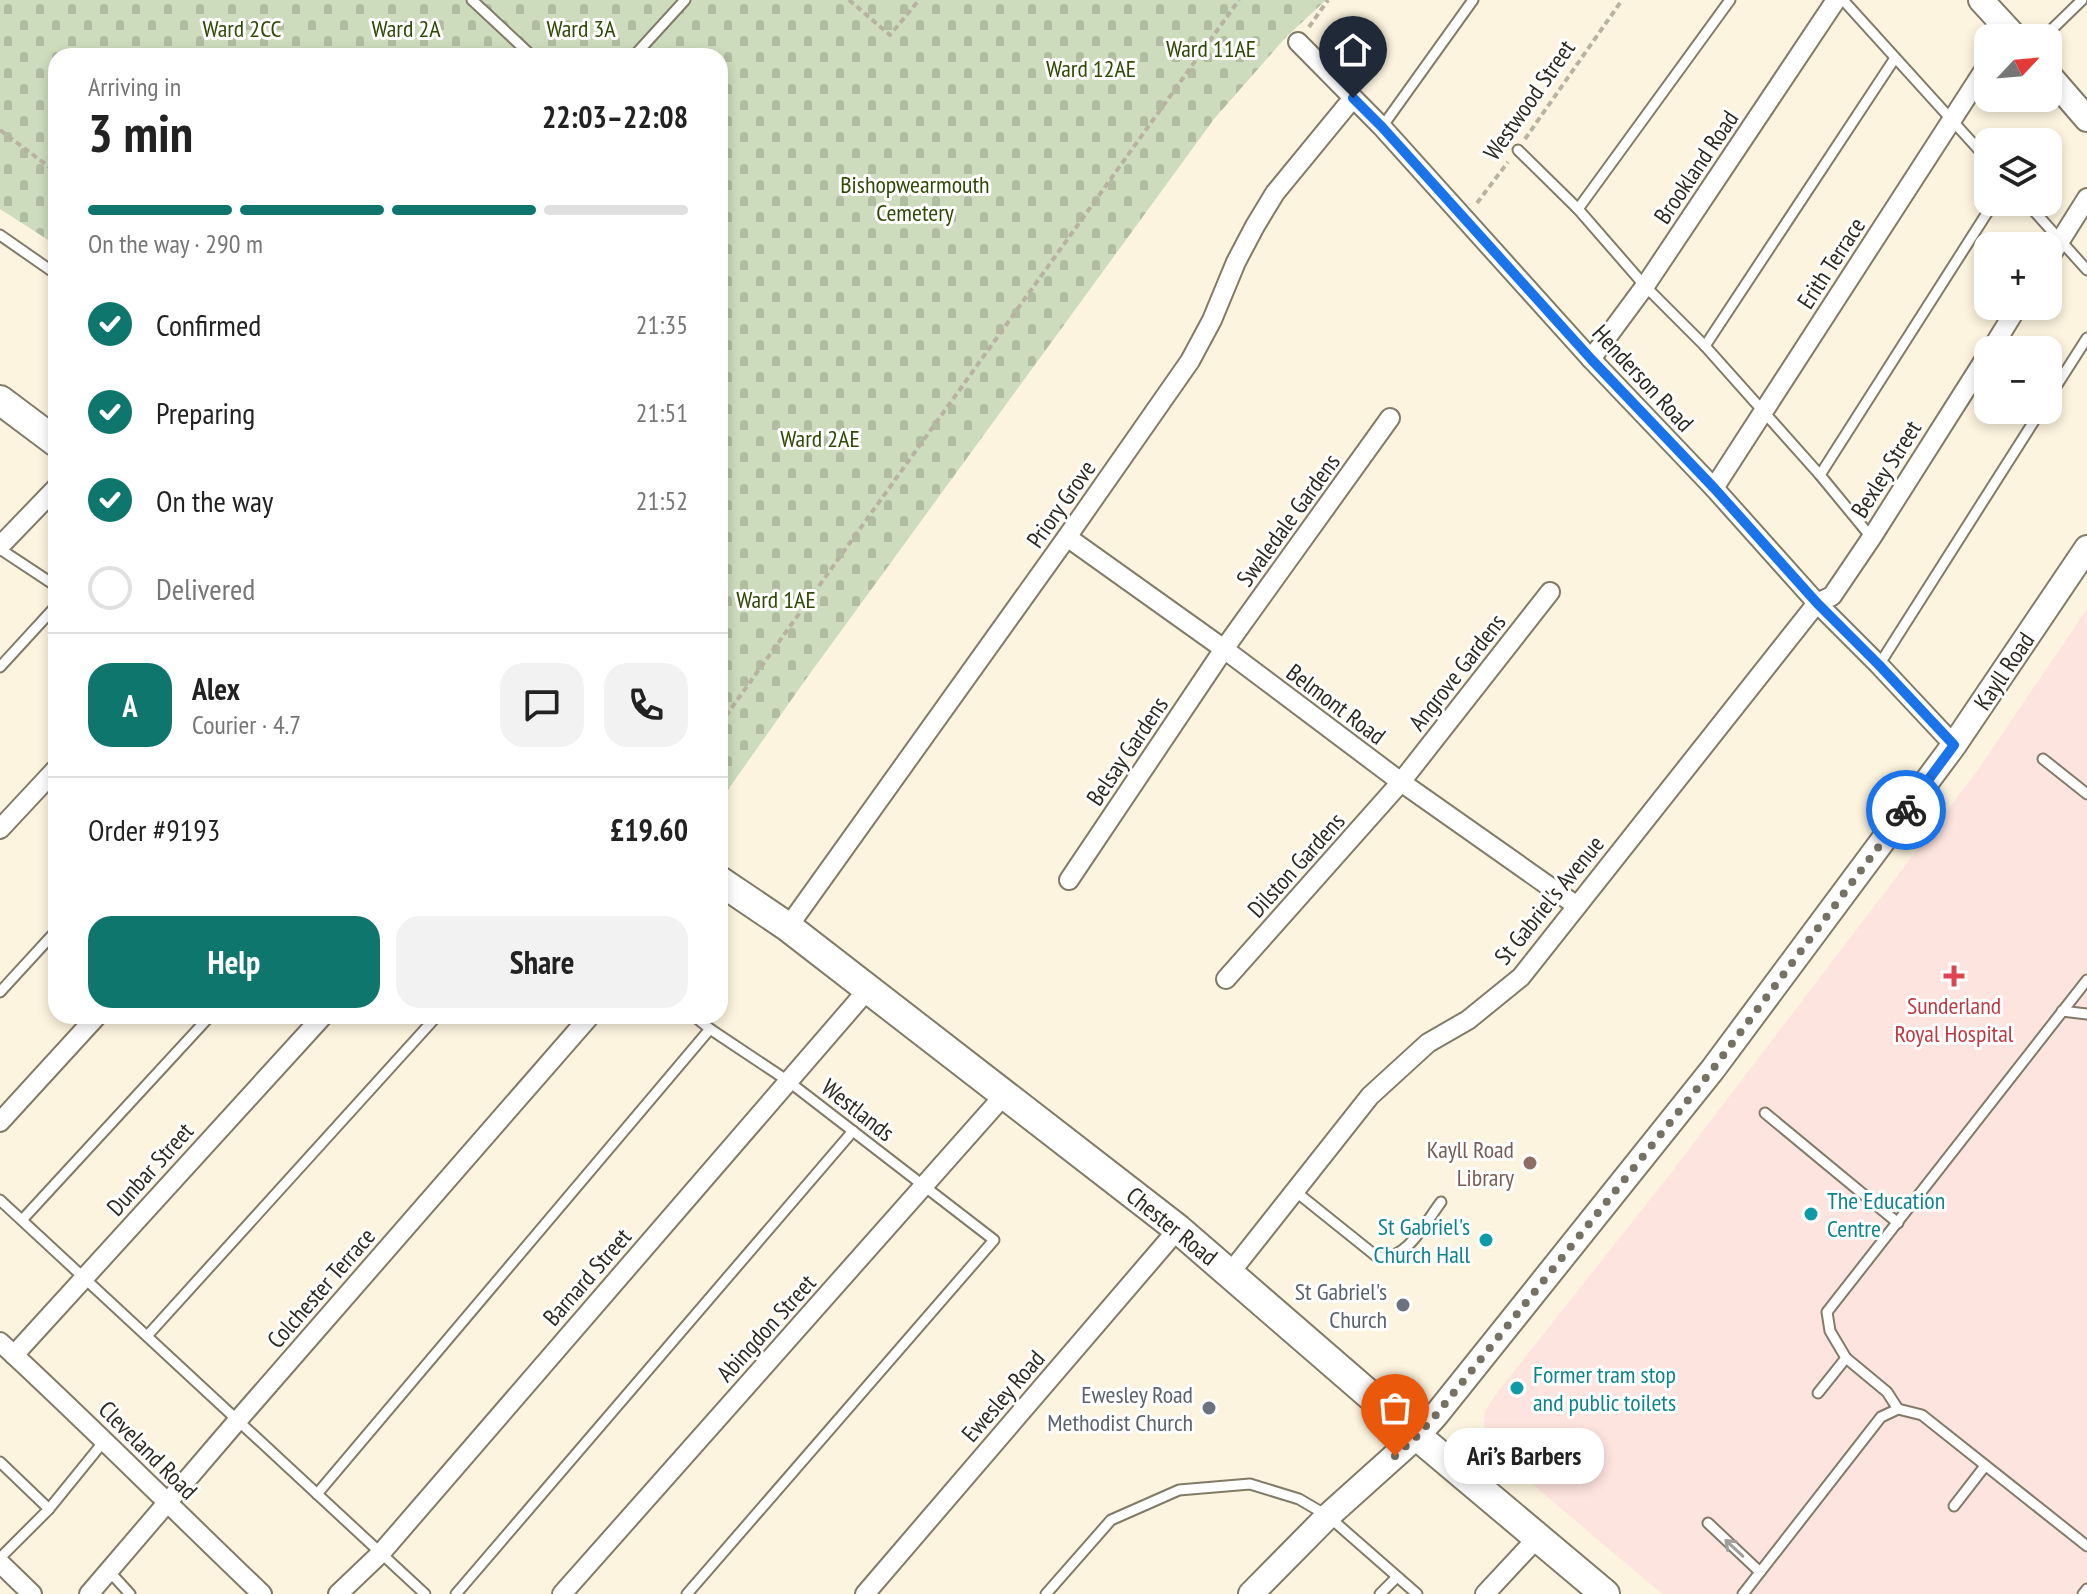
<!DOCTYPE html>
<meta charset="utf-8">
<style>
:root{--surface:#fff;--page:#f2f2f2;--text:#222;--muted:#767676;--line:#e0e0e0;--accent:#0f766e}
body{margin:0;font-family:"PT Sans Narrow",sans-serif;background:var(--page);color:var(--text);height:100vh;display:flex;flex-direction:column;font-size:30px;white-space:nowrap}
*{box-sizing:border-box;margin:0}
p{font-size:26px;color:var(--muted)}
.icon{flex:none;width:44px;height:44px;fill:none;stroke:currentColor;stroke-width:2;stroke-linecap:round;stroke-linejoin:round}
.map{position:relative;flex:1;overflow:hidden}
.sheet{position:absolute;left:48px;top:48px;width:680px;height:976px;display:flex;flex-direction:column;background:var(--surface);border-radius:24px;box-shadow:0 4px 12px #0003}
.sheet>*{flex:none}
.needle{width:52px;rotate:64deg}
.controls{position:absolute;left:1974px;top:24px;display:grid;gap:16px}
.controls a{display:grid;place-items:center;width:88px;height:88px;border-radius:16px;background:var(--surface);box-shadow:0 4px 12px #0003;font-size:40px}
.pin{position:absolute;display:grid;place-items:center;width:68px;height:68px;color:#fff;margin:-82px -34px;border-radius:50% 50% 50% 0;rotate:-45deg;box-shadow:0 0 8px #0007}
.pin .icon{rotate:45deg}
.courier{position:absolute;display:grid;place-items:center;width:80px;height:80px;margin:-40px;border:6px solid #1a73e8;border-radius:50%;background:#fff;color:#222;box-shadow:0 2px 10px #0007}
.bubble{position:absolute;height:56px;border-radius:24px;background:var(--surface);box-shadow:0 4px 12px #0003;font-size:26px;font-weight:700;line-height:56px;text-align:center}
.overview em{font-style:normal;font-weight:700}
.overview div{display:flex;flex-direction:column-reverse}
.overview{display:flex;align-items:center;justify-content:space-between;height:136px;padding:0 40px}
h1{font-size:52px;font-weight:700;line-height:60px}
.bar{display:grid;grid-template-columns:repeat(4,1fr);gap:12px 8px;align-content:center;height:96px;padding:0 40px}
.bar i{height:10px;border-radius:6px;background:var(--line)}
.bar .on{background:var(--accent)}
.bar p{grid-column:span 4}
.line{display:flex;align-items:center;gap:20px;padding:0 40px;border-top:2px solid var(--line)}
.line div{flex:1}
.round{display:grid;place-items:center;flex:none;width:84px;height:84px;border-radius:24px;background:var(--page)}
ol{padding:0 40px;list-style:none}
li{display:flex;align-items:center;gap:24px;height:88px}
li p{margin-inline-start:auto}
li .icon{padding:8px;border-radius:50%;background:var(--accent);color:#fff;stroke-width:4}
li:last-child{color:var(--muted)}
li i{width:44px;height:44px;border:4px solid var(--line);border-radius:50%}
.action{display:flex;gap:16px;margin-top:auto;padding:16px 40px}
.action a{flex:1;height:92px;border-radius:24px;background:var(--accent);color:#fff;font-size:32px;font-weight:700;line-height:92px;text-align:center}
.action a+a{background:var(--page);color:var(--text)}
.map>svg:first-child{display:block}
.medical{fill:#fee4df}
.cemetery{fill:url(#cemetery-stones)}
.lines{fill:none;stroke-linecap:round;stroke-linejoin:round}
.lane-casing{stroke:#817b67;stroke-width:13}
.street-casing{stroke:#817b67;stroke-width:22}
.secondary-casing{stroke:#817b67;stroke-width:28}
.primary-casing{stroke:#817b67;stroke-width:32}
.path{stroke:#b8b2a0;stroke-width:4;stroke-dasharray:6 4;stroke-linecap:butt}
.lane{stroke:#fff;stroke-width:9}
.street{stroke:#fff;stroke-width:18}
.secondary{stroke:#fff;stroke-width:24}
.primary{stroke:#fff;stroke-width:28}
.oneway{stroke:#a09f9b}
.done{stroke:#757163;stroke-width:8;stroke-dasharray:0 14.4}
.route{stroke:#1a73e8;stroke-width:10}
.health-dot{fill:#e0444e;stroke:#fff;stroke-width:3}
.education-dot{fill:#8d6e63;stroke:#fff;stroke-width:3}
.culture-dot{fill:#0f9aa8;stroke:#fff;stroke-width:3}
.worship-dot{fill:#6b7280;stroke:#fff;stroke-width:3}
.labels{text-anchor:middle;dominant-baseline:central;stroke-width:6;stroke-linejoin:round;paint-order:stroke}
.park-label{font-size:24px;fill:#304905;stroke:#fff}
.street-label{font-size:24px;fill:#2d2a21;stroke:#fff}
.health-label{font-size:24px;fill:#be3a42;stroke:#fff}
.education-label{font-size:24px;fill:#785e54;stroke:#fff;text-anchor:end}
.culture-label{font-size:24px;fill:#0d838f;stroke:#fff;text-anchor:start}
.worship-label{font-size:24px;fill:#5b616d;stroke:#fff;text-anchor:end}
</style>
<div class="map">
<svg width="2087" height="1594" viewBox="0 0 2087 1594">
<defs>
<pattern id="cemetery-stones" width="16" height="16" patternUnits="userSpaceOnUse" patternTransform="scale(2)"><rect width="16" height="16" fill="#ccdcbc"/><path d="M2 7V4a2 2 0 0 1 4 0v3zM10 15v-3a2 2 0 0 1 4 0v3z" fill="#b0bda1"/></pattern>
</defs>
<rect width="100%" height="100%" fill="#fcf4de"/>
<path class="medical" d="M 2087,609 L 2087,1594 L 1662,1594 L 1498,1455 L 1487,1437 L 1484,1423 L 1485,1411 L 1496,1394 L 1667,1178 L 1975,774 Z"/>
<path class="cemetery" d="M 0,0 L 1326,0 L 1286,37 L 1214,119 L 806,679 L 720,801 L 720,56 L 56,56 L 56,245 L 0,209 Z"/>
<g class="lines">
<defs>
<g id="lane">
<path d="M 472,0 L 532,56"/>
<path d="M 1843,0 L 1988,160"/>
<path d="M 2043,38 L 2082,0"/>
<path d="M 634,56 L 685,0"/>
<path d="M 1382,127 L 1473,0"/>
<path d="M 1518,150 L 1578,209 L 1645,286 L 1705,346 L 1820,475 L 1871,537"/>
<path d="M 2026,202 L 2087,270"/>
<path d="M 1578,209 L 1730,0"/>
<path d="M 0,235 L 56,274"/>
<path d="M 1705,346 L 1895,58"/>
<path d="M 2048,399 L 2087,338"/>
<path d="M 1820,475 L 1994,202"/>
<path d="M 0,549 L 56,586"/>
<path d="M 1879,665 L 2041,410"/>
<path d="M 0,667 L 56,606"/>
<path d="M 2043,759 L 2087,794"/>
<path d="M 0,992 L 56,931"/>
<path d="M 2062,1011 L 2087,1014"/>
<path d="M 1765,1113 L 1898,1223"/>
<path d="M 1295,1191 L 1376,1256 C 1405,1264 1425,1223 1441,1202"/>
<path d="M 0,1200 L 425,1594"/>
<path d="M 22,1220 L 210,1016"/>
<path d="M 147,1336 L 437,1016"/>
<path d="M 1818,1393 L 1846,1358"/>
<path d="M 1898,1409 L 1887,1392 L 1846,1358 L 1830,1331 L 1827,1312 L 2087,980"/>
<path d="M 0,1462 L 49,1509"/>
<path d="M 317,1494 L 710,1029"/>
<path d="M 1954,1506 L 1985,1466"/>
<path d="M 1708,1523 L 1760,1572"/>
<path d="M 0,1558 L 49,1509 L 105,1440"/>
<path d="M 109,1571 L 130,1594"/>
<path d="M 456,1594 L 853,1131"/>
<path d="M 687,1594 L 994,1240 L 788,1081 L 710,1029 L 694,1016"/>
<path d="M 1046,1594 L 1111,1520 L 1179,1490 L 1250,1484 L 1299,1499 L 1328,1516 L 1417,1594"/>
<path d="M 1380,1594 L 1397,1577"/>
<path d="M 1743,1594 L 1881,1417 L 1898,1409 L 1922,1415 L 2087,1546"/>
<path d="M 2083,1594 L 2087,1589"/>
</g>
<g id="street">
<path d="M 1298,42 L 1382,127 L 1591,359 L 1714,488 L 1817,603 L 1879,665 L 1954,745"/>
<path d="M 2048,260 L 2087,198"/>
<path d="M 1991,350 L 2018,306"/>
<path d="M 1591,359 L 1645,286 L 1836,0"/>
<path d="M 1714,488 L 1988,64"/>
<path d="M 1067,537 L 1224,649 L 1401,782 L 1577,906"/>
<path d="M 0,546 L 56,488"/>
<path d="M 0,829 L 56,769"/>
<path d="M 1069,880 L 1224,649 L 1390,418"/>
<path d="M 788,927 L 1067,537 L 1190,361 L 1212,320 L 1236,262 L 1255,226 L 1275,193 L 1353,98"/>
<path d="M 1226,979 L 1401,782 L 1550,592"/>
<path d="M 0,1122 L 97,1016"/>
<path d="M 1230,1273 L 1370,1096 L 1428,1043 L 1468,1020 L 1521,977 L 1817,603 L 1832,596 L 1872,537 L 1988,354"/>
<path d="M 0,1342 C 89,1424 174,1510 262,1594"/>
<path d="M 14,1355 L 323,1016"/>
<path d="M 0,1563 L 32,1594"/>
<path d="M 89,1594 L 238,1420 L 590,1016"/>
<path d="M 338,1594 L 381,1553 L 869,988"/>
<path d="M 562,1594 L 1006,1093"/>
<path d="M 865,1594 L 1178,1229"/>
<path d="M 1485,1594 L 1538,1537"/>
</g>
<g id="secondary">
<path d="M 1981,0 L 2016,38"/>
<path d="M 2048,74 L 2087,119"/>
<path d="M 1251,1594 L 1328,1516 L 1417,1436 L 1436,1415 L 1713,1069 L 1954,745 L 2087,548"/>
</g>
<g id="primary">
<path d="M 0,400 L 56,442"/>
<path d="M 720,881 L 788,927 L 1178,1229 L 1417,1436 L 1605,1594"/>
</g>
</defs>
<use href="#lane" class="lane-casing"/>
<use href="#street" class="street-casing"/>
<use href="#secondary" class="secondary-casing"/>
<use href="#primary" class="primary-casing"/>
<g class="path">
<path d="M 849,0 L 890,35 L 919,0"/>
<path d="M 1309,27 L 1328,0"/>
<path d="M 0,130 L 56,172"/>
<path d="M 1525,139 L 1622,0"/>
<path d="M 1477,203 L 1508,162"/>
<path d="M 720,724 L 1239,0"/>
</g>
<use href="#lane" class="lane"/>
<use href="#street" class="street"/>
<use href="#secondary" class="secondary"/>
<use href="#primary" class="primary"/>
</g>
<defs><path id="oneway-shaft" d="M-6 0H5M1.5-3L5.5 0L1.5 3" fill="none" stroke-width="1.6" stroke-linecap="round" stroke-linejoin="round" transform="scale(2)"/></defs>
<use class="oneway" href="#oneway-shaft" transform="translate(1734 1548) rotate(-137)"/>
<g class="lines">
<path class="done" d="M 1395,1456 L 1417,1436 L 1436,1415 L 1713,1069 L 1906,810"/>
<path class="route" d="M 1353,98 L 1382,127 L 1591,359 L 1714,488 L 1817,603 L 1879,665 L 1954,745 L 1906,810"/>
</g>
<path class="health-dot" d="M1950 964h8v8h8v8h-8v8h-8v-8h-8v-8h8z"/>
<circle class="education-dot" cx="1530" cy="1163" r="8"/>
<g class="culture-dot">
<circle cx="1811" cy="1214" r="8"/>
<circle cx="1486" cy="1240" r="8"/>
<circle cx="1517" cy="1388" r="8"/>
</g>
<g class="worship-dot">
<circle cx="1403" cy="1305" r="8"/>
<circle cx="1209" cy="1408" r="8"/>
</g>
<g class="labels">
<g class="park-label">
<text x="242" y="28">Ward 2CC</text>
<text x="406" y="28">Ward 2A</text>
<text x="581" y="28">Ward 3A</text>
<text x="1211" y="48">Ward 11AE</text>
<text x="1091" y="68">Ward 12AE</text>
<text x="915" y="184">Bishopwearmouth<tspan x="915" dy="28">Cemetery</tspan></text>
<text x="820" y="438">Ward 2AE</text>
<text x="776" y="599">Ward 1AE</text>
</g>
<g class="street-label">
<text transform="translate(1529 100) rotate(-55)">Westwood Street</text>
<text transform="translate(1696 167) rotate(-56)">Brookland Road</text>
<text transform="translate(1831 263) rotate(-57)">Erith Terrace</text>
<text transform="translate(1643 378) rotate(47)">Henderson Road</text>
<text transform="translate(1886 469) rotate(-58)">Bexley Street</text>
<text transform="translate(1061 504) rotate(-55)">Priory Grove</text>
<text transform="translate(1288 520) rotate(-54)">Swaledale Gardens</text>
<text transform="translate(2004 671) rotate(-56)">Kayll Road</text>
<text transform="translate(1457 672) rotate(-52)">Angrove Gardens</text>
<text transform="translate(1336 704) rotate(37)">Belmont Road</text>
<text transform="translate(1127 751) rotate(-56)">Belsay Gardens</text>
<text transform="translate(1296 865) rotate(-48)">Dilston Gardens</text>
<text transform="translate(1549 900) rotate(-51)">St Gabriel's Avenue</text>
<text transform="translate(858 1110) rotate(38)">Westlands</text>
<text transform="translate(150 1169) rotate(-48)">Dunbar Street</text>
<text transform="translate(1172 1226) rotate(39)">Chester Road</text>
<text transform="translate(587 1277) rotate(-49)">Barnard Street</text>
<text transform="translate(321 1288) rotate(-49)">Colchester Terrace</text>
<text transform="translate(766 1328) rotate(-48)">Abingdon Street</text>
<text transform="translate(1003 1396) rotate(-49)">Ewesley Road</text>
<text transform="translate(148 1450) rotate(45)">Cleveland Road</text>
</g>
<g class="health-label">
<text x="1954" y="1005">Sunderland<tspan x="1954" dy="28">Royal Hospital</tspan></text>
</g>
<g class="education-label">
<text x="1514" y="1149">Kayll Road<tspan x="1514" dy="28">Library</tspan></text>
</g>
<g class="culture-label">
<text x="1827" y="1200">The Education<tspan x="1827" dy="28">Centre</tspan></text>
<text x="1470" y="1226" text-anchor="end">St Gabriel's<tspan x="1470" dy="28">Church Hall</tspan></text>
<text x="1533" y="1374">Former tram stop<tspan x="1533" dy="28">and public toilets</tspan></text>
</g>
<g class="worship-label">
<text x="1387" y="1291">St Gabriel's<tspan x="1387" dy="28">Church</tspan></text>
<text x="1193" y="1394">Ewesley Road<tspan x="1193" dy="28">Methodist Church</tspan></text>
</g>
</g>
</svg>
<div class="controls">
<a><svg class="needle" viewBox="-14 -14 28 28"><path d="M0-13l5 13h-10z" fill="#e53935"/><path d="M0 13l5-13h-10z" fill="#767676"/></svg></a>
<a><svg class="icon" aria-label="layers" viewBox="0 0 24 24"><path d="M12 4l9 5-9 5-9-5zM3 14l9 5 9-5"/></svg></a>
<a>+</a>
<a>−</a>
</div>
<div class="pin" style="left:1395px;top:1456px;background:#ea580c"><svg class="icon" aria-label="bag" viewBox="0 0 24 24"><path d="M5 8h14l-1 12H6zM9 8a3 3 0 0 1 6 0"/></svg></div>
<div class="pin" style="left:1353px;top:98px;background:#1f2937"><svg class="icon" aria-label="home" viewBox="0 0 24 24"><path d="M3 11l9-7 9 7M6 9v11h12V9"/></svg></div>
<div class="courier" style="left:1906px;top:810px"><svg class="icon" aria-label="bike" viewBox="0 0 24 24"><circle cx="6" cy="16" r="4"/><circle cx="18" cy="16" r="4"/><path d="M6 16l4-8h5l3 8M10 8l3 8H6M13 5h3"/></svg></div>
<div class="bubble" style="left:1444px;top:1428px;width:160px">Ari’s Barbers</div>
<section class="sheet">
<div class="overview"><div><h1>3 min</h1><p>Arriving in</p></div><em>22:03–22:08</em></div>
<div class="bar"><i class="on"></i><i class="on"></i><i class="on"></i><i></i><p>On the way · 290 m</p></div>
<ol>
<li><svg class="icon" aria-label="check" viewBox="0 0 24 24"><path d="M5 12l5 5 9-10"/></svg>Confirmed<p>21:35</p></li>
<li><svg class="icon" aria-label="check" viewBox="0 0 24 24"><path d="M5 12l5 5 9-10"/></svg>Preparing<p>21:51</p></li>
<li><svg class="icon" aria-label="check" viewBox="0 0 24 24"><path d="M5 12l5 5 9-10"/></svg>On the way<p>21:52</p></li>
<li><i></i>Delivered</li>
</ol>
<div class="line" style="height:144px"><b class="round" style="background:var(--accent);color:#fff">A</b><div><b>Alex</b><p>Courier · 4.7</p></div><a class="round"><svg class="icon" aria-label="chat" viewBox="0 0 24 24"><path d="M4 5h16v11H9l-5 4z"/></svg></a><a class="round"><svg class="icon" aria-label="phone" viewBox="0 0 24 24"><path d="M5 4h4l2 5-3 2q2 4 5 5l2-3 5 2v4C11 20 4 13 5 4z"/></svg></a></div>
<div class="line" style="height:104px"><div>Order #9193</div><b>£19.60</b></div>
<div class="action"><a>Help</a><a>Share</a></div>
</section>
</div>
